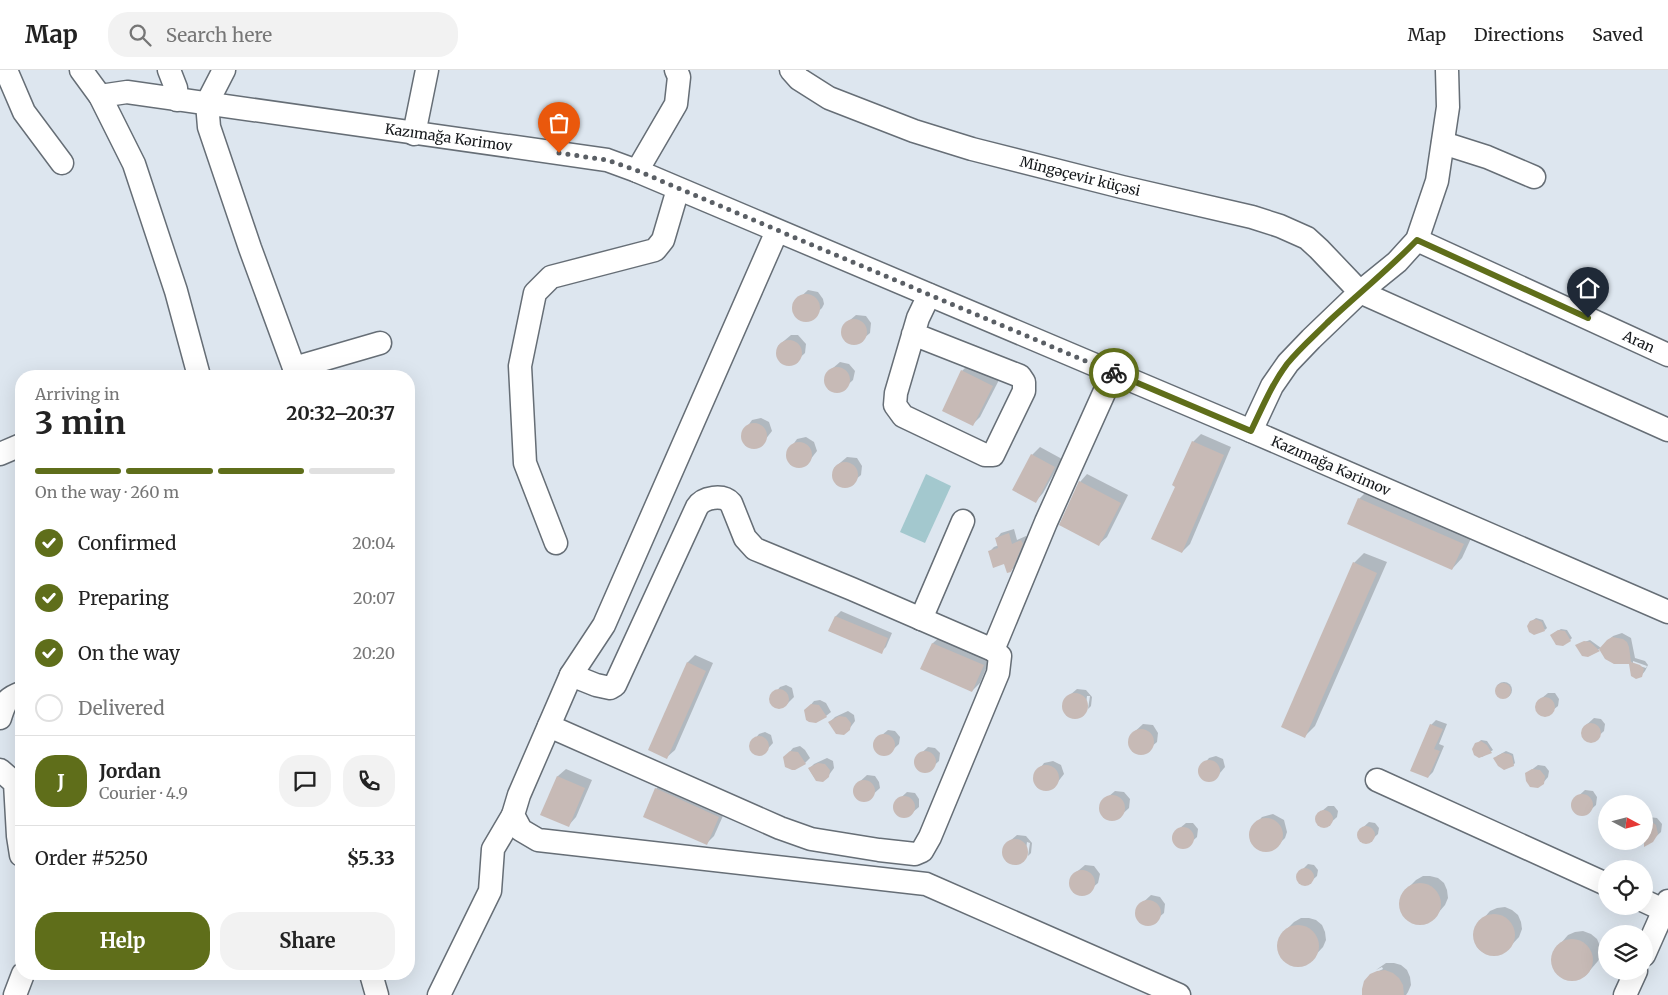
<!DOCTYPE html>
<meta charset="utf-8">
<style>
:root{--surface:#fff;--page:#f2f2f2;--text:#222;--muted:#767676;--line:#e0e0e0;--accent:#5f6e1a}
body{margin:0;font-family:Merriweather,serif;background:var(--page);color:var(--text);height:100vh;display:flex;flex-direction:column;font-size:19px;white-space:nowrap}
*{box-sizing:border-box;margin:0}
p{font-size:16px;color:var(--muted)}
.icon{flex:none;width:28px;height:28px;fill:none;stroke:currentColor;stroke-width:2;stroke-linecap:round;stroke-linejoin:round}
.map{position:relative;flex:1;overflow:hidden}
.panel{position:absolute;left:15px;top:300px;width:400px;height:610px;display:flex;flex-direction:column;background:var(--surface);border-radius:20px;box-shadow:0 5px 20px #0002}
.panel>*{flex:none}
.needle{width:32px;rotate:97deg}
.tools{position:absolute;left:1598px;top:725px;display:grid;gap:10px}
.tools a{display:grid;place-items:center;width:55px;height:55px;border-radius:50%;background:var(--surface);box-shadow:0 5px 20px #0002;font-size:25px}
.pin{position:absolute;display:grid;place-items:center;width:42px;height:42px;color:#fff;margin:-51px -21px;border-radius:50% 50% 50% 0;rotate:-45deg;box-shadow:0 0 5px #0007}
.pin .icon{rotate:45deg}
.courier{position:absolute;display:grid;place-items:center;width:50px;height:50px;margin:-25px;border:4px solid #5f6e1a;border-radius:50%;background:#fff;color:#222;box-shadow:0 1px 6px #0007}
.headline em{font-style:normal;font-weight:700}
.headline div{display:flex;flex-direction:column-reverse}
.headline{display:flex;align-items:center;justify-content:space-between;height:85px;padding:0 20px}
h1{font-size:32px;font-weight:700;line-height:38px}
.bar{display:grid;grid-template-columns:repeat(4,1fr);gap:8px 5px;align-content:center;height:60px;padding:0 20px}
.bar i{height:6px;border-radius:4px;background:var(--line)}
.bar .on{background:var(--accent)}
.bar p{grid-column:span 4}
.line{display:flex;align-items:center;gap:12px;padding:0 20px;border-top:1px solid var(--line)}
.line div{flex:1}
.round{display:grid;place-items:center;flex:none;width:52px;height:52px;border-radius:20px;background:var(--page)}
ol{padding:0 20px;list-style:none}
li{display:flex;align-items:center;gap:15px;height:55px}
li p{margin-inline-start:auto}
li .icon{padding:5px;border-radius:50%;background:var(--accent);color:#fff;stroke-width:4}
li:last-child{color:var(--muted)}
li i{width:28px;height:28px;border:2px solid var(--line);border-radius:50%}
.primary-button{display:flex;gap:10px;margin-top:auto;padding:10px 20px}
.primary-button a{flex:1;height:58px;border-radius:20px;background:var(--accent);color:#fff;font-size:20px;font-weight:700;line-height:58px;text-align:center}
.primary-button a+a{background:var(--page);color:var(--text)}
header{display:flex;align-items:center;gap:30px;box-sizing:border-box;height:70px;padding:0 25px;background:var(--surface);border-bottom:1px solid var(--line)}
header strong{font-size:24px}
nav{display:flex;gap:28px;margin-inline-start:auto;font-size:18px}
.search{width:350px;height:45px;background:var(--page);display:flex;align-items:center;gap:12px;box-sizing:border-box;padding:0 18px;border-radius:20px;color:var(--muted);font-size:19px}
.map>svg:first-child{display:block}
.water{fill:#a3c8ce}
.shadow{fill:#0003;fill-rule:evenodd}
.building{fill:#c7bab6}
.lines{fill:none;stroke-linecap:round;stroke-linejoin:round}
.minor-casing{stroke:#666e76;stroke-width:25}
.minor{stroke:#fff;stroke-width:22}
.done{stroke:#5a5f65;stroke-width:5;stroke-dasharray:0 9}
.route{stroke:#5f6e1a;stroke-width:6}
.labels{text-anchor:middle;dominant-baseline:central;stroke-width:5;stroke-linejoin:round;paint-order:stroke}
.street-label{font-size:14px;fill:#14171a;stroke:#fff}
</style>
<header>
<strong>Map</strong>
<div class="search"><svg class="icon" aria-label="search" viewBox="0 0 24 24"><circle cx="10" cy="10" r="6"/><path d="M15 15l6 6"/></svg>Search here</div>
<nav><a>Map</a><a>Directions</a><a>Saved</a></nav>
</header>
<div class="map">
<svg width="1668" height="925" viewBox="0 0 1668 925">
<rect width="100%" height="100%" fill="#dde6ef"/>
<path class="water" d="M 926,404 L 951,416 L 925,473 L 900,462 Z"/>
<g class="shadow">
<path d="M 808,220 L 818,222 L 823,229 L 824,234 L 822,238 L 809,250 L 802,250 L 794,241 L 795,232 Z"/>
<path d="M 856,245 L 866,246 L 871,253 L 870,263 L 857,274 L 848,273 L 842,265 L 843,256 Z"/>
<path d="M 791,265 L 798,265 L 806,274 L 805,283 L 792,295 L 782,293 L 777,286 L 778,276 Z"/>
<path d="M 840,292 L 849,294 L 855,301 L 853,310 L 840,322 L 831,321 L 825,313 L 826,304 Z"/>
<path d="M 970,293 L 1000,308 L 980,347 L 973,354 L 962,301 Z"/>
<path d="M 761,348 L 769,352 L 772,361 L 761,375 L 752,378 L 744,373 L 742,364 L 752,350 Z"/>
<path d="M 1201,364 L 1231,377 L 1190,474 L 1182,482 L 1176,416 L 1193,372 Z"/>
<path d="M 806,367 L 814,372 L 817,381 L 806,395 L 797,397 L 789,392 L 787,383 L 797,369 Z"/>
<path d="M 1040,377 L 1062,389 L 1043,423 L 1036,431 L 1032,385 Z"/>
<path d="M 847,387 L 857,388 L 862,396 L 861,405 L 848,416 L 839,415 L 833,408 L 834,398 Z"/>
<path d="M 1087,404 L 1128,425 L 1107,467 L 1099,474 L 1080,412 Z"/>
<path d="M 1370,418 L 1473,464 L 1462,488 L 1452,499 L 1359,429 Z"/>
<path d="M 1014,459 L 1017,470 L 1026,466 L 1027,468 L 1016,496 L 1010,501 L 1004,493 L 989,482 L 994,477 L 999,475 L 997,468 L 1001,463 Z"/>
<path d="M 1364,483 L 1387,492 L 1315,656 L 1305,666 L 1354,493 Z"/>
<path d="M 841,541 L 892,563 L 886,577 L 881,582 L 830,561 L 836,546 Z"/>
<path d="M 1536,548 L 1543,550 L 1547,558 L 1545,560 L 1532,551 Z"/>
<path d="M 1561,559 L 1567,560 L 1572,568 L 1570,570 L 1554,563 Z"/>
<path d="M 1622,563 L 1631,568 L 1635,588 L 1645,591 L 1648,595 L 1645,601 L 1641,606 L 1631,592 L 1601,578 L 1588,585 L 1579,574 L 1590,570 L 1601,578 L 1613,566 ZM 1633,591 L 1647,596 L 1646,598 L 1633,594 Z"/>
<path d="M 941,566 L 991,587 L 980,613 L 972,621 L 922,599 L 933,573 Z"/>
<path d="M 695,585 L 713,593 L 675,680 L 667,687 L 688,592 Z"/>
<circle cx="1504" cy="620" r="8"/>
<path d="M 786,615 L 792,618 L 794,627 L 785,636 L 778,638 L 773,634 L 771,628 L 780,617 Z"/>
<path d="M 1077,619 L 1086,620 L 1092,627 L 1091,636 L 1088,639 L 1090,626 L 1087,626 L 1085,642 L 1078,648 L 1069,647 L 1063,639 L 1064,630 Z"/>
<path d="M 1548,623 L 1555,623 L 1559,629 L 1558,636 L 1547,645 L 1540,645 L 1536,639 L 1537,632 Z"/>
<path d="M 820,630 L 826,633 L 831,642 L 826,646 L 809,637 L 814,631 Z"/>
<path d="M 848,641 L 854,645 L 855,651 L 847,662 L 830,652 L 835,647 Z"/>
<path d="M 1594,648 L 1601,649 L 1605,654 L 1604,661 L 1593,671 L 1586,670 L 1582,665 L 1583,658 Z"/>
<path d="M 1436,650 L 1447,654 L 1439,674 L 1444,676 L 1433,702 L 1428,707 L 1431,655 Z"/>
<path d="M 1143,654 L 1153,655 L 1158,663 L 1157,672 L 1144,683 L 1135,682 L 1129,675 L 1130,666 Z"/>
<path d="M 888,660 L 895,661 L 900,667 L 899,674 L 887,685 L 880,684 L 875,678 L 876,670 Z"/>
<path d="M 765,662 L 771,665 L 773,673 L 764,683 L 757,685 L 752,682 L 750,675 L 759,664 Z"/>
<path d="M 1481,670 L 1487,671 L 1493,680 L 1482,687 L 1477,686 L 1477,674 Z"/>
<path d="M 800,676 L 805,680 L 810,688 L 805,693 L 788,684 L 793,678 Z"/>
<path d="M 928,677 L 935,678 L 940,683 L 939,691 L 928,701 L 920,700 L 915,694 L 915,689 Z"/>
<path d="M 1506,681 L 1513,684 L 1515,693 L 1513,695 L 1497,686 Z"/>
<path d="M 1216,686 L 1223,689 L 1225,697 L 1215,709 L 1208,711 L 1201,707 L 1199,700 L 1209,688 Z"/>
<path d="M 827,688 L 833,691 L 834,698 L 826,709 L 820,711 L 814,707 L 809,699 L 814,694 Z"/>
<path d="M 1053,691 L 1061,695 L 1064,704 L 1053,718 L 1044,720 L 1036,716 L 1034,707 L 1044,693 Z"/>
<path d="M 1538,695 L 1545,696 L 1549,701 L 1548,707 L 1543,713 L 1526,704 Z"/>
<path d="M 566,699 L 592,710 L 576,747 L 569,755 L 542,744 L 558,706 Z"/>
<path d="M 867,705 L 875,706 L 879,712 L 880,718 L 867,730 L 859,729 L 854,723 L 855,716 Z"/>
<path d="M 664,711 L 726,739 L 714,766 L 707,773 L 656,719 Z"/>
<path d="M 1585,720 L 1593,721 L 1597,727 L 1596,735 L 1585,745 L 1577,744 L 1573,738 L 1574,730 Z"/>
<path d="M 1115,721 L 1124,722 L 1130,729 L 1129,738 L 1116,750 L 1106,749 L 1101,741 L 1102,732 Z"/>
<path d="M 907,722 L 915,723 L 919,729 L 919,737 L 907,747 L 899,746 L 895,740 L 894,734 Z"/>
<path d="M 1328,736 L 1334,736 L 1338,741 L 1337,747 L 1326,757 L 1320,756 L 1317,751 L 1317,745 Z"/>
<path d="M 1273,744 L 1284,750 L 1287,762 L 1285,768 L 1275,778 L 1270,781 L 1264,781 L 1258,779 L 1251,770 L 1252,758 L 1262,747 Z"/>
<path d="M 1649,747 L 1657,748 L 1662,754 L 1661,762 L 1649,773 L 1641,772 L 1644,771 L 1644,751 Z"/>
<path d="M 1369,752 L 1375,753 L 1379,758 L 1378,764 L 1368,773 L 1362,772 L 1358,768 L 1359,761 Z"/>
<path d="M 1186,753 L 1193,753 L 1198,759 L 1197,767 L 1186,777 L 1178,776 L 1173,770 L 1174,763 Z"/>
<path d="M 1017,765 L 1026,766 L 1032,773 L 1031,783 L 1028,786 L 1030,773 L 1027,772 L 1025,788 L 1018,794 L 1009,793 L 1003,786 L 1004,776 Z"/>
<path d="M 1308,794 L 1314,795 L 1318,800 L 1317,806 L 1307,815 L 1301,814 L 1297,810 L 1298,804 Z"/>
<path d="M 1085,795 L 1094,796 L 1100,804 L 1098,813 L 1085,824 L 1076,823 L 1071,816 L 1072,806 Z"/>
<path d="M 1423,806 L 1430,806 L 1438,808 L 1444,813 L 1447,820 L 1448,828 L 1445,835 L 1432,850 L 1425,853 L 1417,854 L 1410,851 L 1404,846 L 1401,839 L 1400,832 L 1402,824 L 1416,810 Z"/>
<path d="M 1151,825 L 1160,827 L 1165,834 L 1164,843 L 1151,854 L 1142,853 L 1136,846 L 1138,837 Z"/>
<path d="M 1505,837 L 1512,840 L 1518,845 L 1521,852 L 1522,859 L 1519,867 L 1506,881 L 1499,884 L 1491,885 L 1484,883 L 1478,878 L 1475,871 L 1474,863 L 1477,856 L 1490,841 L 1497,838 Z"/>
<path d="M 1301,848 L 1309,848 L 1316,850 L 1322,855 L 1325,862 L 1326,870 L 1323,877 L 1310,891 L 1303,895 L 1296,895 L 1288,893 L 1282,888 L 1279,881 L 1278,873 L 1281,866 L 1286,860 L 1294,852 Z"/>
<path d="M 1583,861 L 1591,864 L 1597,869 L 1600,876 L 1601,884 L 1598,891 L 1585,906 L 1578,909 L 1570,910 L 1562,908 L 1557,902 L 1553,895 L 1552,887 L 1555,880 L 1568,865 L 1575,862 Z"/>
<path d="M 1386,893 L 1394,893 L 1401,895 L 1407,900 L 1410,907 L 1411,915 L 1408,922 L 1406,925 L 1363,925 L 1371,905 L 1383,899 L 1382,897 L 1376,900 Z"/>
</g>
<g class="building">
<circle cx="806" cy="238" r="14"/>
<circle cx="854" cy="262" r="13"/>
<circle cx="789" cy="283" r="13"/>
<circle cx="837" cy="310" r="13"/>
<path d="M 961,300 L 993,316 L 973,356 L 942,341 Z"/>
<circle cx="754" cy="366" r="13"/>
<path d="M 1192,371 L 1224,385 L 1182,483 L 1151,469 L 1175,417 L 1172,415 Z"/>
<circle cx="799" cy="385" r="13"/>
<path d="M 1031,384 L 1055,397 L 1036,433 L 1012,420 Z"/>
<circle cx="845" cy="405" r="13"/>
<path d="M 1079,411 L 1121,433 L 1099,476 L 1059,455 Z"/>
<path d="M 1358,428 L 1464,474 L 1452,500 L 1347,454 Z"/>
<path d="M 1009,463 L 1012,474 L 1021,470 L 1023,474 L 1011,502 L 1007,503 L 1004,494 L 993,498 L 988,481 L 998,478 L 995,468 Z"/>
<path d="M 1353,492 L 1377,503 L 1305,668 L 1281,657 Z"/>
<path d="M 835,546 L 888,568 L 882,584 L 828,561 Z"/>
<path d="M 1536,549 L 1542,552 L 1545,561 L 1534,565 L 1529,562 L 1527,556 L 1530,551 Z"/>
<path d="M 1558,560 L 1565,561 L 1571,571 L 1563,576 L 1556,575 L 1550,565 Z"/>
<path d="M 1612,567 L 1623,569 L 1627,572 L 1629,577 L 1631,592 L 1640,595 L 1644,599 L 1642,607 L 1636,609 L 1631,606 L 1629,594 L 1614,594 L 1605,589 L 1599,579 L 1607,570 Z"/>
<path d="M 1584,571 L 1590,572 L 1600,581 L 1588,587 L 1582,586 L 1575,575 Z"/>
<path d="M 932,573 L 984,595 L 972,622 L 920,599 Z"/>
<path d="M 687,592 L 706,601 L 667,689 L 648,680 Z"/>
<circle cx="1503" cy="621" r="8"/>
<circle cx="779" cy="629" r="10"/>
<circle cx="1075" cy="636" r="13"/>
<circle cx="1545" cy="637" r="10"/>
<path d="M 811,634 L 819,635 L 827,647 L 816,653 L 809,652 L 806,650 L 804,640 Z"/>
<path d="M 839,646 L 846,647 L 851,653 L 850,660 L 844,665 L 836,664 L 828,652 Z"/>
<circle cx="1591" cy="663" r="10"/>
<path d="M 1430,654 L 1443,659 L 1434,679 L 1440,681 L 1428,708 L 1410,701 Z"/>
<circle cx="1141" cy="672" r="13"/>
<circle cx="884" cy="675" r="11"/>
<circle cx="759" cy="676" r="10"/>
<path d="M 1481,671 L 1487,675 L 1492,683 L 1479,688 L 1474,685 L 1472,679 L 1475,673 Z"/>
<circle cx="925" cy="692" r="11"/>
<path d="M 790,681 L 798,682 L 806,694 L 795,700 L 792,700 L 785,697 L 783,687 Z"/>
<path d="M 1503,683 L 1509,684 L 1512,686 L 1514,696 L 1504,700 L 1498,696 L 1493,688 Z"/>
<circle cx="1209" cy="701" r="11"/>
<path d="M 818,693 L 825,694 L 830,700 L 829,707 L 823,712 L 816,711 L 808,698 Z"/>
<circle cx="1046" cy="708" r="13"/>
<path d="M 1532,699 L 1540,700 L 1545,706 L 1544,714 L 1538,718 L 1530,717 L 1526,711 L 1525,703 Z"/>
<path d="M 557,706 L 585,718 L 569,757 L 540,745 Z"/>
<circle cx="864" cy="721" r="11"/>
<path d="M 655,718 L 719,747 L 707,775 L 643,747 Z"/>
<circle cx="1582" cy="735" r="11"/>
<circle cx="1112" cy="738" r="13"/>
<circle cx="904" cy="737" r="11"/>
<circle cx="1324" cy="749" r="9"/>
<path d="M 1644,746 L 1656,755 L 1658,764 L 1653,772 L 1644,777 Z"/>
<circle cx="1266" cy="765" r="17"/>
<circle cx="1366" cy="765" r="9"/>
<circle cx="1183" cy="768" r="11"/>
<circle cx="1015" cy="782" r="13"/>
<circle cx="1305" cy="807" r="9"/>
<circle cx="1082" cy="813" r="13"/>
<circle cx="1420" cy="834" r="21"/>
<circle cx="1148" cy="843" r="13"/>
<circle cx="1494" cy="865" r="21"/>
<circle cx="1298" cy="876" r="21"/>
<circle cx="1572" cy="890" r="21"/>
<path d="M 1385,900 L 1393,903 L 1399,908 L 1403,915 L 1404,925 L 1362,925 L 1362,919 L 1364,911 L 1370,904 L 1377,901 Z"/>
</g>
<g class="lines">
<defs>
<g id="minor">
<path d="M 6,0 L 24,42 L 62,93"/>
<path d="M 81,0 L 100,26 L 134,94 L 176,221 L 199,306"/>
<path d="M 169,0 L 176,18 L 177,30"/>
<path d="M 224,0 L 207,33 L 209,57 L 250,178 L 297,306"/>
<path id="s1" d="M 791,0 L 799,9 L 829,28 L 914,61 L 972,79 L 1122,117 L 1252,147 L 1280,156 L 1307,168 L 1319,179 L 1360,222 L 1668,360"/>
<path id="s2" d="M 100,26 L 127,22 L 607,90 L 637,101 L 1251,361 L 1668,542"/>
<path d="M 414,64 L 427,0"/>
<path d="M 1443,73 L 1487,87 L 1534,107"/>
<path d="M 637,101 L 676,34 L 679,7 L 676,0"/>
<path d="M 777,161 L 604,555 L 571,605 L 519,725 L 513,745 L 521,760 L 538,770 L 926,814 L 1179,925"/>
<path id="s3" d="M 1417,170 L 1668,285"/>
<path d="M 913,264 L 1020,306 L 1024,312 L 1024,321 L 993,385 L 985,385 L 903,346 L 895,335 L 896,323 L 918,248 L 929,225"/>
<path d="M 294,298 L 380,273"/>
<path d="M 1251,361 L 1272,316 L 1288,293 L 1311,269 L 1360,222 L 1397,192 L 1417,170 L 1437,111 L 1448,37 L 1447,0"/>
<path d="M 0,384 L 21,375"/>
<path d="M 556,473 L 525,393 L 520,296 L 535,223 L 551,207 L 655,180 L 663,170 L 678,119"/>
<path d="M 921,549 L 963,451"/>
<path d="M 993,580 L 1046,452 L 1113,303"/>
<path d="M 0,648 C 5,633 5,629 21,623"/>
<path d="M 549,656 L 780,758 L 811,769 L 879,780 L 915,784 L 922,781 L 930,767 L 998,603 L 1000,586 L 993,580 L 852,519 L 755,479 L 745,468 L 731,433 C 723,424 703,427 697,437 L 615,615 L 610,618 L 596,615 L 571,605"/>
<path d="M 0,700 L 15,713 L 18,766 L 21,785"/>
<path d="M 1377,710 L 1606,814"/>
<path d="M 1644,831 L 1668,842"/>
<path d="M 1644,885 L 1668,831"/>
<path d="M 371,904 L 377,925"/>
<path d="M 15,925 L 23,904"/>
<path d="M 439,925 L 490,821 L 493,779 L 513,745"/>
<path d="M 1625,925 L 1636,901"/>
</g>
</defs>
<use href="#minor" class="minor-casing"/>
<use href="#minor" class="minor"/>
</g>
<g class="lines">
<path class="done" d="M 559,83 L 607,90 L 638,101 L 1114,303"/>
<path class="route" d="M 1114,303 L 1251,361 C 1262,338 1272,314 1287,294 C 1299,279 1314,266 1327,253 C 1357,225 1389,199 1417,170 L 1588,248"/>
</g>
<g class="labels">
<g class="street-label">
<text stroke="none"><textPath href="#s2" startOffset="352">Kazımağa Kərimov</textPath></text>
<text stroke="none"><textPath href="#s1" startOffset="311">Mingəçevir küçəsi</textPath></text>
<text stroke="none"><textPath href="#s3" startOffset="244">Aran</textPath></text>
<text stroke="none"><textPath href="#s2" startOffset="1298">Kazımağa Kərimov</textPath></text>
</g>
</g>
</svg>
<div class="tools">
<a><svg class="needle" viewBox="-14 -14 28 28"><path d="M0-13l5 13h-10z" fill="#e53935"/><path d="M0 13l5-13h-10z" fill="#767676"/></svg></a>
<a><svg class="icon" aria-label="locate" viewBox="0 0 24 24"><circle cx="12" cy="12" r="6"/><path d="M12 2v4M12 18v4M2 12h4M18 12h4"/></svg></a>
<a><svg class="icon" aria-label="layers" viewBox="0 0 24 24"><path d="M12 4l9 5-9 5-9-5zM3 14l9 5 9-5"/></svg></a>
</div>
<div class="pin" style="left:559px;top:83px;background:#ea580c"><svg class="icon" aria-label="bag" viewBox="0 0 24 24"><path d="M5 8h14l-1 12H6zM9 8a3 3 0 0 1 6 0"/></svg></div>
<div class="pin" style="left:1588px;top:248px;background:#1f2937"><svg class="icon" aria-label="home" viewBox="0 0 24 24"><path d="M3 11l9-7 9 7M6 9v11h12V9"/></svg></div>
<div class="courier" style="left:1114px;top:303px"><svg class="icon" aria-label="bike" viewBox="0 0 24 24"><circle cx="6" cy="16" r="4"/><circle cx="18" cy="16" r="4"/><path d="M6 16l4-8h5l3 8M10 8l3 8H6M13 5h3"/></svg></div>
<section class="panel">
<div class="headline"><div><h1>3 min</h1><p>Arriving in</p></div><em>20:32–20:37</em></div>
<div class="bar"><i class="on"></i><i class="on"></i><i class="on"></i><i></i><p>On the way · 260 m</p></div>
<ol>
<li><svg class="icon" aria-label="check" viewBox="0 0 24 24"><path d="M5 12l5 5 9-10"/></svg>Confirmed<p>20:04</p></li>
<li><svg class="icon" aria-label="check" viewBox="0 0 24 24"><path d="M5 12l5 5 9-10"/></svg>Preparing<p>20:07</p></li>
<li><svg class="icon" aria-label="check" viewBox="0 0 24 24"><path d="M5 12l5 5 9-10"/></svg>On the way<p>20:20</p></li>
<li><i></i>Delivered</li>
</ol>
<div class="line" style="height:90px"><b class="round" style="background:var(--accent);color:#fff">J</b><div><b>Jordan</b><p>Courier · 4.9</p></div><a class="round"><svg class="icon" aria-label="chat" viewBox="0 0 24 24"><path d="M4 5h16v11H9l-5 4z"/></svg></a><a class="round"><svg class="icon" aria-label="phone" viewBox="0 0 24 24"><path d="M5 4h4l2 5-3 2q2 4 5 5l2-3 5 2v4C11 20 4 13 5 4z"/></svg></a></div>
<div class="line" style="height:65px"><div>Order #5250</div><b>$5.33</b></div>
<div class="primary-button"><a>Help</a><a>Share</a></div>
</section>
</div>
